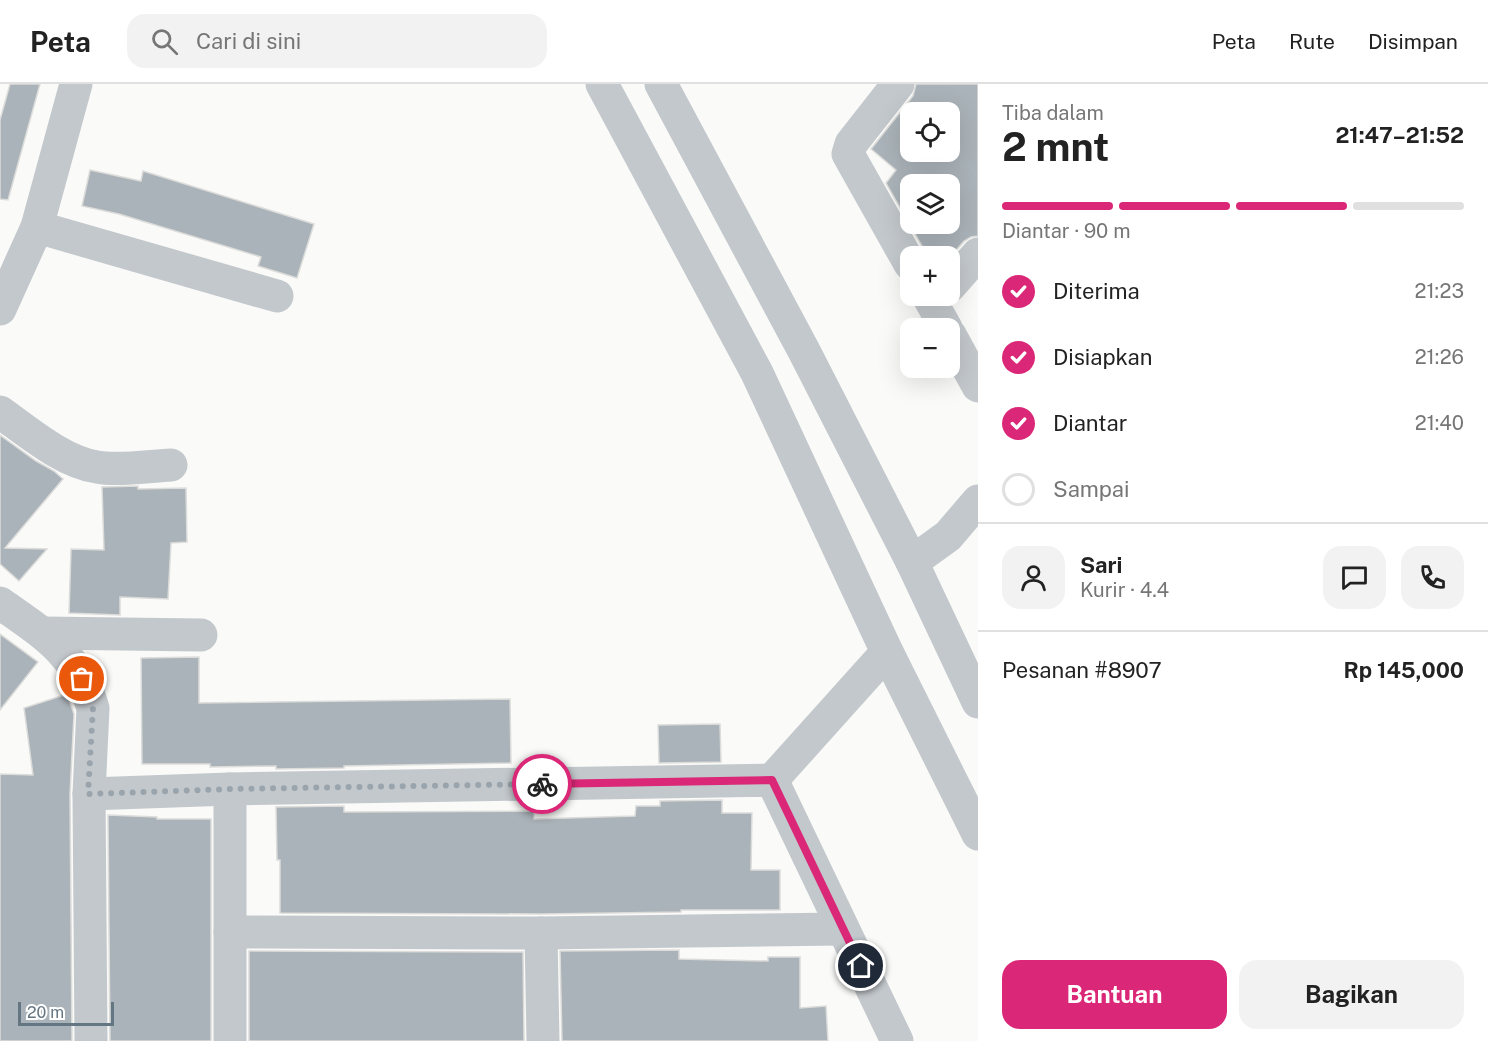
<!DOCTYPE html>
<html lang="id">
<meta charset="utf-8">
<style>
:root{--surface:#fff;--page:#f2f2f2;--text:#222;--muted:#767676;--line:#e0e0e0;--accent:#db2777}
body{margin:0;font-family:"Public Sans",sans-serif;background:var(--page);color:var(--text);height:100vh;display:flex;flex-direction:column;font-size:22px;white-space:nowrap}
*{box-sizing:border-box;margin:0}
p{font-size:20px;color:var(--muted)}
.icon{flex:none;width:33px;height:33px;fill:none;stroke:currentColor;stroke-width:2;stroke-linecap:round;stroke-linejoin:round}
.map{position:relative;flex:1;overflow:hidden}
.details{display:flex;flex-direction:column;background:var(--surface);width:510px}
.details>*{flex:none}
.fabs{position:absolute;left:900px;top:18px;display:grid;gap:12px}
.fabs a{display:grid;place-items:center;width:60px;height:60px;border-radius:12px;background:var(--surface);box-shadow:0 6px 24px #0002;font-size:30px}
.scale{position:absolute;left:18px;bottom:15px;width:96px;box-sizing:border-box;padding-left:6px;border:3px solid #657683;border-top:0;font-size:16px;line-height:21px;white-space:nowrap;color:#657683;-webkit-text-stroke:4px #fff;paint-order:stroke}
.pin{position:absolute;display:grid;place-items:center;width:51px;height:51px;color:#fff;margin:-26px;border:3px solid #fff;border-radius:50%;box-shadow:0 2px 6px #0007}
.courier{position:absolute;display:grid;place-items:center;width:60px;height:60px;margin:-30px;border:4px solid #db2777;border-radius:50%;background:#fff;color:#222;box-shadow:0 2px 8px #0007}
.overview em{font-style:normal;font-weight:700}
.overview div{display:flex;flex-direction:column-reverse}
.overview{display:flex;align-items:center;justify-content:space-between;height:102px;padding:0 24px}
h1{font-size:39px;font-weight:700;line-height:45px}
.bar{display:grid;grid-template-columns:repeat(4,1fr);gap:9px 6px;align-content:center;height:72px;padding:0 24px}
.bar i{height:8px;border-radius:4px;background:var(--line)}
.bar .current{background:var(--accent)}
.bar p{grid-column:span 4}
.line{display:flex;align-items:center;gap:15px;padding:0 24px;border-top:2px solid var(--line)}
.line div{flex:1}
.round{display:grid;place-items:center;flex:none;width:63px;height:63px;border-radius:18px;background:var(--page)}
ol{padding:0 24px;list-style:none}
li{display:flex;align-items:center;gap:18px;height:66px}
li p{margin-inline-start:auto}
li .icon{padding:6px;border-radius:50%;background:var(--accent);color:#fff;stroke-width:4}
li:last-child{color:var(--muted)}
li i{width:33px;height:33px;border:3px solid var(--line);border-radius:50%}
.button{display:flex;gap:12px;margin-top:auto;padding:12px 24px}
.button a{flex:1;height:69px;border-radius:18px;background:var(--accent);color:#fff;font-size:24px;font-weight:700;line-height:69px;text-align:center}
.button a+a{background:var(--page);color:var(--text)}
header{display:flex;align-items:center;gap:36px;box-sizing:border-box;height:84px;padding:0 30px;background:var(--surface);border-bottom:2px solid var(--line)}
header strong{font-size:28px}
nav{display:flex;gap:33px;margin-inline-start:auto;font-size:21px}
.search{width:420px;height:54px;background:var(--page);display:flex;align-items:center;gap:15px;box-sizing:border-box;padding:0 21px;border-radius:18px;color:var(--muted);font-size:22px}
main{display:flex;flex:1;min-height:0}
.map>svg:first-child{display:block}
.building{fill:#aab3b9;stroke:#dcdcda;stroke-width:1.5;fill-rule:evenodd}
.lines{fill:none;stroke-linecap:round;stroke-linejoin:round}
.minor{stroke:#c3c8cc;stroke-width:33}
.done{stroke:#99a4ac;stroke-width:6;stroke-dasharray:0 10.8}
.route{stroke:#db2777;stroke-width:8}
</style>
<header>
<strong>Peta</strong>
<div class="search"><svg class="icon" aria-label="search" viewBox="0 0 24 24"><circle cx="10" cy="10" r="6"/><path d="M15 15l6 6"/></svg>Cari di sini</div>
<nav><a>Peta</a><a>Rute</a><a>Disimpan</a></nav>
</header>
<main>
<div class="map">
<svg width="978" height="957" viewBox="0 0 978 957">
<rect width="100%" height="100%" fill="#fafaf8"/>
<g class="building">
<path d="M 10,0 L 40,0 L 8,116 L 0,115 L 0,36 Z"/>
<path d="M 916,0 L 978,0 L 978,152 L 971,153 L 964,157 L 951,172 L 933,172 L 922,162 L 886,99 L 896,86 L 871,65 L 913,12 ZM 910,28 L 950,28 L 950,68 L 910,68 ZM 910,100 L 950,100 L 950,140 L 910,140 Z"/>
<path d="M 90,86 L 141,97 L 143,87 L 314,140 L 297,194 L 258,182 L 261,173 L 119,130 L 82,122 Z"/>
<path d="M 0,351 L 36,377 L 54,387 L 63,395 L 5,464 L 47,465 L 19,497 L 0,480 Z"/>
<path d="M 138,402 L 138,405 L 186,404 L 187,458 L 171,459 L 168,515 L 120,513 L 120,531 L 69,529 L 71,465 L 104,466 L 102,403 Z"/>
<path d="M 0,550 L 38,578 L 0,626 Z"/>
<path d="M 199,573 L 199,619 L 510,615 L 511,679 L 344,682 L 344,684 L 276,685 L 276,682 L 210,683 L 210,680 L 142,680 L 141,574 Z"/>
<path d="M 67,610 L 74,630 L 70,710 L 72,957 L 0,957 L 0,690 L 33,691 L 24,624 Z"/>
<path d="M 720,640 L 721,678 L 659,679 L 658,641 Z"/>
<path d="M 722,716 L 722,729 L 752,729 L 751,786 L 780,786 L 780,826 L 681,826 L 681,828 L 541,830 L 280,829 L 280,776 L 277,776 L 276,723 L 344,722 L 344,728 L 534,727 L 534,735 L 635,732 L 636,722 L 660,722 L 660,717 Z"/>
<path d="M 108,731 L 157,733 L 157,735 L 211,735 L 211,957 L 110,957 Z"/>
<path d="M 679,866 L 679,875 L 768,877 L 768,873 L 800,873 L 800,924 L 826,922 L 828,957 L 562,957 L 560,867 Z"/>
<path d="M 249,867 L 523,868 L 524,957 L 249,957 Z"/>
</g>
<g class="lines">
<g class="minor">
<path d="M 602,0 L 757,289 L 887,568 L 978,750"/>
<path d="M 661,0 L 804,267 L 912,478 L 978,618"/>
<path d="M 898,0 L 851,60 L 848,70 L 910,180"/>
<path d="M 37,143 L 277,212"/>
<path d="M 950,202 L 978,170"/>
<path d="M 928,212 L 946,244"/>
<path d="M 0,225 L 37,143 L 76,0"/>
<path d="M 950,251 L 978,302"/>
<path d="M 0,328 C 28,348 63,378 97,383 C 117,387 150,382 171,381"/>
<path d="M 912,478 L 948,452 L 978,417"/>
<path d="M 0,519 C 44,550 77,569 93,624 L 89,710 L 91,957"/>
<path d="M 43,549 L 201,551"/>
<path d="M 772,696 L 887,568"/>
<path d="M 89,710 L 230,705 L 772,696 L 897,957"/>
<path d="M 230,848 L 541,849 L 842,845"/>
<path d="M 541,849 L 543,957"/>
<path d="M 230,957 L 230,705"/>
</g>
</g>
<g class="lines">
<path class="done" d="M 82,595 L 89,610 L 93,624 L 88,710 L 230,705 L 542,700"/>
<path class="route" d="M 542,700 L 772,696 L 861,882"/>
</g>
</svg>
<div class="fabs">
<a><svg class="icon" aria-label="locate" viewBox="0 0 24 24"><circle cx="12" cy="12" r="6"/><path d="M12 2v4M12 18v4M2 12h4M18 12h4"/></svg></a>
<a><svg class="icon" aria-label="layers" viewBox="0 0 24 24"><path d="M12 4l9 5-9 5-9-5zM3 14l9 5 9-5"/></svg></a>
<a>+</a>
<a>−</a>
</div>
<div class="scale">20 m</div>
<div class="pin" style="left:82px;top:595px;background:#ea580c"><svg class="icon" aria-label="bag" viewBox="0 0 24 24"><path d="M5 8h14l-1 12H6zM9 8a3 3 0 0 1 6 0"/></svg></div>
<div class="pin" style="left:861px;top:882px;background:#1f2937"><svg class="icon" aria-label="home" viewBox="0 0 24 24"><path d="M3 11l9-7 9 7M6 9v11h12V9"/></svg></div>
<div class="courier" style="left:542px;top:700px"><svg class="icon" aria-label="bike" viewBox="0 0 24 24"><circle cx="6" cy="16" r="4"/><circle cx="18" cy="16" r="4"/><path d="M6 16l4-8h5l3 8M10 8l3 8H6M13 5h3"/></svg></div>
</div>
<section class="details">
<div class="overview"><div><h1>2 mnt</h1><p>Tiba dalam</p></div><em>21:47–21:52</em></div>
<div class="bar"><i class="current"></i><i class="current"></i><i class="current"></i><i></i><p>Diantar · 90 m</p></div>
<ol>
<li><svg class="icon" aria-label="check" viewBox="0 0 24 24"><path d="M5 12l5 5 9-10"/></svg>Diterima<p>21:23</p></li>
<li><svg class="icon" aria-label="check" viewBox="0 0 24 24"><path d="M5 12l5 5 9-10"/></svg>Disiapkan<p>21:26</p></li>
<li><svg class="icon" aria-label="check" viewBox="0 0 24 24"><path d="M5 12l5 5 9-10"/></svg>Diantar<p>21:40</p></li>
<li><i></i>Sampai</li>
</ol>
<div class="line" style="height:108px"><a class="round"><svg class="icon" aria-label="person" viewBox="0 0 24 24"><circle cx="12" cy="8" r="4"/><path d="M4 21q1-7 8-7t8 7"/></svg></a><div><b>Sari</b><p>Kurir · 4.4</p></div><a class="round"><svg class="icon" aria-label="chat" viewBox="0 0 24 24"><path d="M4 5h16v11H9l-5 4z"/></svg></a><a class="round"><svg class="icon" aria-label="phone" viewBox="0 0 24 24"><path d="M5 4h4l2 5-3 2q2 4 5 5l2-3 5 2v4C11 20 4 13 5 4z"/></svg></a></div>
<div class="line" style="height:78px"><div>Pesanan #8907</div><b>Rp 145,000</b></div>
<div class="button"><a>Bantuan</a><a>Bagikan</a></div>
</section>
</main>
